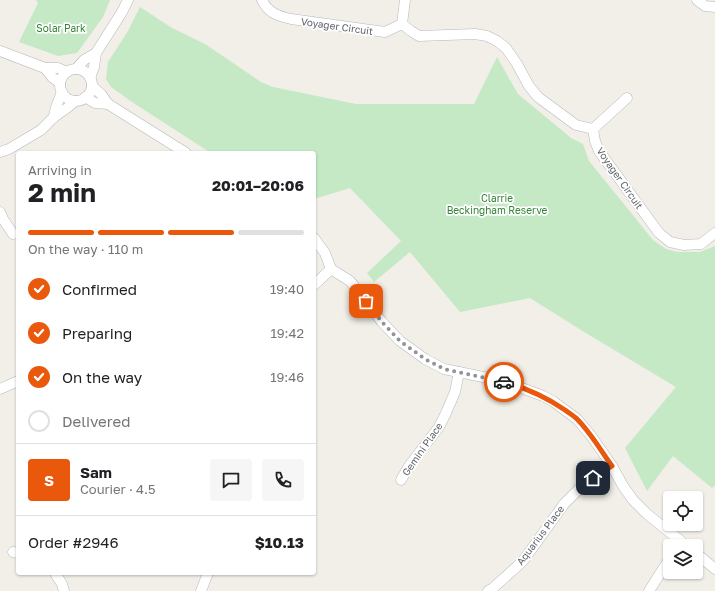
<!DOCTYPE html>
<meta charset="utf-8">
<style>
:root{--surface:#fff;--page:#f6f6f6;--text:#202124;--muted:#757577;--line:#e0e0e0;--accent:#ea580c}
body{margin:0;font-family:"Golos Text",sans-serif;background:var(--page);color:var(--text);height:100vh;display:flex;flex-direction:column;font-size:15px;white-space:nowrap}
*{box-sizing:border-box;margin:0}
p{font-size:13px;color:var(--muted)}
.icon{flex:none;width:22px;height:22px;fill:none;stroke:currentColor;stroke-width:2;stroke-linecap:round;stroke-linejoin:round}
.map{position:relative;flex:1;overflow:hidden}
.panel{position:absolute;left:16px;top:151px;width:300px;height:424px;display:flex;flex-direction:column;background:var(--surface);border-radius:4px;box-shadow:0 1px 3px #0004}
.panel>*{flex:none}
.controls{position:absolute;left:663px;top:491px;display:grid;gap:8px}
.controls a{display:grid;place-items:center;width:40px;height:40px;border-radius:4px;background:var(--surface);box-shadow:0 1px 3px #0004;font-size:20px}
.pin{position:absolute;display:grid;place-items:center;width:34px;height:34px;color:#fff;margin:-17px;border-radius:8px;box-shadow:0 2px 6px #0006}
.courier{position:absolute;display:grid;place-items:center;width:40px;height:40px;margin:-20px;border:3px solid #ea580c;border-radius:50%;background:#fff;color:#222;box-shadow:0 1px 5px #0007}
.headline em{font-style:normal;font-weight:700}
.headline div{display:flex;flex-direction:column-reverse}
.headline{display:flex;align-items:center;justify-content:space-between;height:68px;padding:0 12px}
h1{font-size:26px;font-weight:700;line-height:30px}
.bar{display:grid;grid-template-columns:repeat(4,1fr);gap:6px 4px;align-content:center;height:48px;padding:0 12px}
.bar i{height:5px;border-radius:3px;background:var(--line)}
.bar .current{background:var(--accent)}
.bar p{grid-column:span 4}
.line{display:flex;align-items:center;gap:10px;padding:0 12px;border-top:1px solid var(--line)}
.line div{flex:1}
.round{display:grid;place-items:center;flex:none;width:42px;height:42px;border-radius:4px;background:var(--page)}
ol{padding:0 12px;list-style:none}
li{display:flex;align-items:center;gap:12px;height:44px}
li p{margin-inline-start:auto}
li .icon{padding:4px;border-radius:50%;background:var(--accent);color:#fff;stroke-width:4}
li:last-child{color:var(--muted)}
li i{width:22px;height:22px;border:2px solid var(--line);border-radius:50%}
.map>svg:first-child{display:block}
.green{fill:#c5e8c5}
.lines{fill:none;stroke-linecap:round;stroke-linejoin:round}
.minor-casing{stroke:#b5b8bc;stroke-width:11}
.minor{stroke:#fff;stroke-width:10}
.done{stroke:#929495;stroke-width:4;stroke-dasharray:0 7.2}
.route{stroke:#ea580c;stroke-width:5}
.labels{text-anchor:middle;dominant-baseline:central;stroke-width:3.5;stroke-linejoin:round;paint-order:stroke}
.street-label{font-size:10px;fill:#5f6368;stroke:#fff}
.park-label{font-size:10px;fill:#348238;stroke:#fff}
</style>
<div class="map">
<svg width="715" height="591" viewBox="0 0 715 591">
<rect width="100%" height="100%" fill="#f1efe8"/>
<g class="green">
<path d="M 36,0 L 110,0 L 103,17 L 77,53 L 58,56 L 19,42 L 38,3 Z"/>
<path d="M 140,7 L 172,28 L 205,44 L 261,82 L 273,87 L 356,104 L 474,104 L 497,57 L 518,94 L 571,138 L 583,144 L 589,161 L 653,240 L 666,249 L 677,252 L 700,252 L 715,246 L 715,485 L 712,488 L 673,456 L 647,491 L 625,448 L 676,387 L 581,330 L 530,298 L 460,312 L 410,252 L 374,282 L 367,273 L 401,241 L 350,188 L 314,199 L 314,153 L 211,153 L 132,102 L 111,87 L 106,79 L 108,62 L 128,31 Z"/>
</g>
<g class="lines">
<defs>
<g id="minor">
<path d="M 262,0 C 268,13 278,16 291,19 L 385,32 L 402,24 L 411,31 L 419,36 L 475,34 L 487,36 L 497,41 L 506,48 L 517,64 L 529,86 L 538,97 L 576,125 L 593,129 L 595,141 L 599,151 L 659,233 L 670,242 L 684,245 L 701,244 L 715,233"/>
<path d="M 697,0 L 705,6 L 715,7"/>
<path d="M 402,24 L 405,0"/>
<path d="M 0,51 L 45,68 L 58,68 L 67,72"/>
<path d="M 45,68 L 52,77 L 60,83"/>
<path d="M 76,69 L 84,60 L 96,53"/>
<circle cx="76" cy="85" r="16"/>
<path d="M 90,78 L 94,67 L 96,53 L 122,12 L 128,0"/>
<path d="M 92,86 L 101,94 L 108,104 L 186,153"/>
<path d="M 85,97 L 95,103 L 108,104"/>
<path d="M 54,117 L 56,107 L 62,92"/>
<path d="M 593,129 L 627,98"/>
<path d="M 0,152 L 9,149 L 41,130 L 54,117 L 67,108 L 75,101"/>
<path d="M 0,212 L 3,219 L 13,234"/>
<path d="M 314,238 L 325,253 L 331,269 L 350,281 L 382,322 L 400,341 L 425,359 L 444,369 L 488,378 L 519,387 L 543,396 L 554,402 L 577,419 L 592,437 L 612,466 L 623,486 L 633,500 L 647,514 L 687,546"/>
<path d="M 314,285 L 331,269"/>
<path d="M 0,389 L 18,381"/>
<path d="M 401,480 L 409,466 L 439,427 L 446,413 L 455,392 L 459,372"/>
<path d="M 13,552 L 18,553"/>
<path d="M 696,553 L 715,569"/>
<path d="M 55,573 L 62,584 L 64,591"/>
<path d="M 201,591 L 208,573"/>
<path d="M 488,591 L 493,588 L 523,561 L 564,504 L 583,485 L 612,466"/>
<path d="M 649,591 L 670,558"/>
</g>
</defs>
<use href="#minor" class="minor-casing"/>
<use href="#minor" class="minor"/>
</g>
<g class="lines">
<path class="done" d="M 366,301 L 382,322 L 400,341 L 425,359 L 444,369 L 504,382"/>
<path class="route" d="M 504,382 C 526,388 546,397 565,410 C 569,413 574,416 577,419 C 591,433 601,451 612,466 L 593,478"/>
</g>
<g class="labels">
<g class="street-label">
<text transform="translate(337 26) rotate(8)">Voyager Circuit</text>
<text transform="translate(620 178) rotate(55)">Voyager Circuit</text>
<text transform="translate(422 449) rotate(-55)">Gemini Place</text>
<text transform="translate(540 535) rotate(-53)">Aquarius Place</text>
</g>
<g class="park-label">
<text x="61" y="28">Solar Park</text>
<text x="497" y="198">Clarrie<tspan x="497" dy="12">Beckingham Reserve</tspan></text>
</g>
</g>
</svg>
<div class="controls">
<a><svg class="icon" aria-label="locate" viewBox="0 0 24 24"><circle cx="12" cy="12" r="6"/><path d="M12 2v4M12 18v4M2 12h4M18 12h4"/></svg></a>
<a><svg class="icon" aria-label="layers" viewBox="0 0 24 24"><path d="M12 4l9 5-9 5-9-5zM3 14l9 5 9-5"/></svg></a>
</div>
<div class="pin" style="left:366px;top:301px;background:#ea580c"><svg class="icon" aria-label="bag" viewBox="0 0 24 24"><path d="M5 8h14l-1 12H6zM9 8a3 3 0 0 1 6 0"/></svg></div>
<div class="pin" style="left:593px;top:478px;background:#1f2937"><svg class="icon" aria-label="home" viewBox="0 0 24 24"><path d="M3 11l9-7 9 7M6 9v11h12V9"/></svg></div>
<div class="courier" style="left:504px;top:382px"><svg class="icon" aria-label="car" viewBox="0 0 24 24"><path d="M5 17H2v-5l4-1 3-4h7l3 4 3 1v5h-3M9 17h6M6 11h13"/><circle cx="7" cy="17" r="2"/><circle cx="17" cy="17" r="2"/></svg></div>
<section class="panel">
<div class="headline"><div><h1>2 min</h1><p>Arriving in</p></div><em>20:01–20:06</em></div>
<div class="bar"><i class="current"></i><i class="current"></i><i class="current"></i><i></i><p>On the way · 110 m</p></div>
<ol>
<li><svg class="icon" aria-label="check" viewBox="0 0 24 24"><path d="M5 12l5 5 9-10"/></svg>Confirmed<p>19:40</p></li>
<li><svg class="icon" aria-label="check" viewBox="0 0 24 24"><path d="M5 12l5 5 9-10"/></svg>Preparing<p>19:42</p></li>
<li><svg class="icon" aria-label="check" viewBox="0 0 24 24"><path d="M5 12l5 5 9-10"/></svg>On the way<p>19:46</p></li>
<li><i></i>Delivered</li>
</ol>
<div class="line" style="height:72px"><b class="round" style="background:var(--accent);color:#fff">S</b><div><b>Sam</b><p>Courier · 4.5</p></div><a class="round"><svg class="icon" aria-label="chat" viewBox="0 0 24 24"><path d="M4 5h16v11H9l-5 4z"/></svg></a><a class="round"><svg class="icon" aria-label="phone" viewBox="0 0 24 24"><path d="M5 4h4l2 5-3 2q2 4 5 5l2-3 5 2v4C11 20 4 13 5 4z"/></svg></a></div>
<div class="line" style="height:52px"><div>Order #2946</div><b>$10.13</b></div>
</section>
</div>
